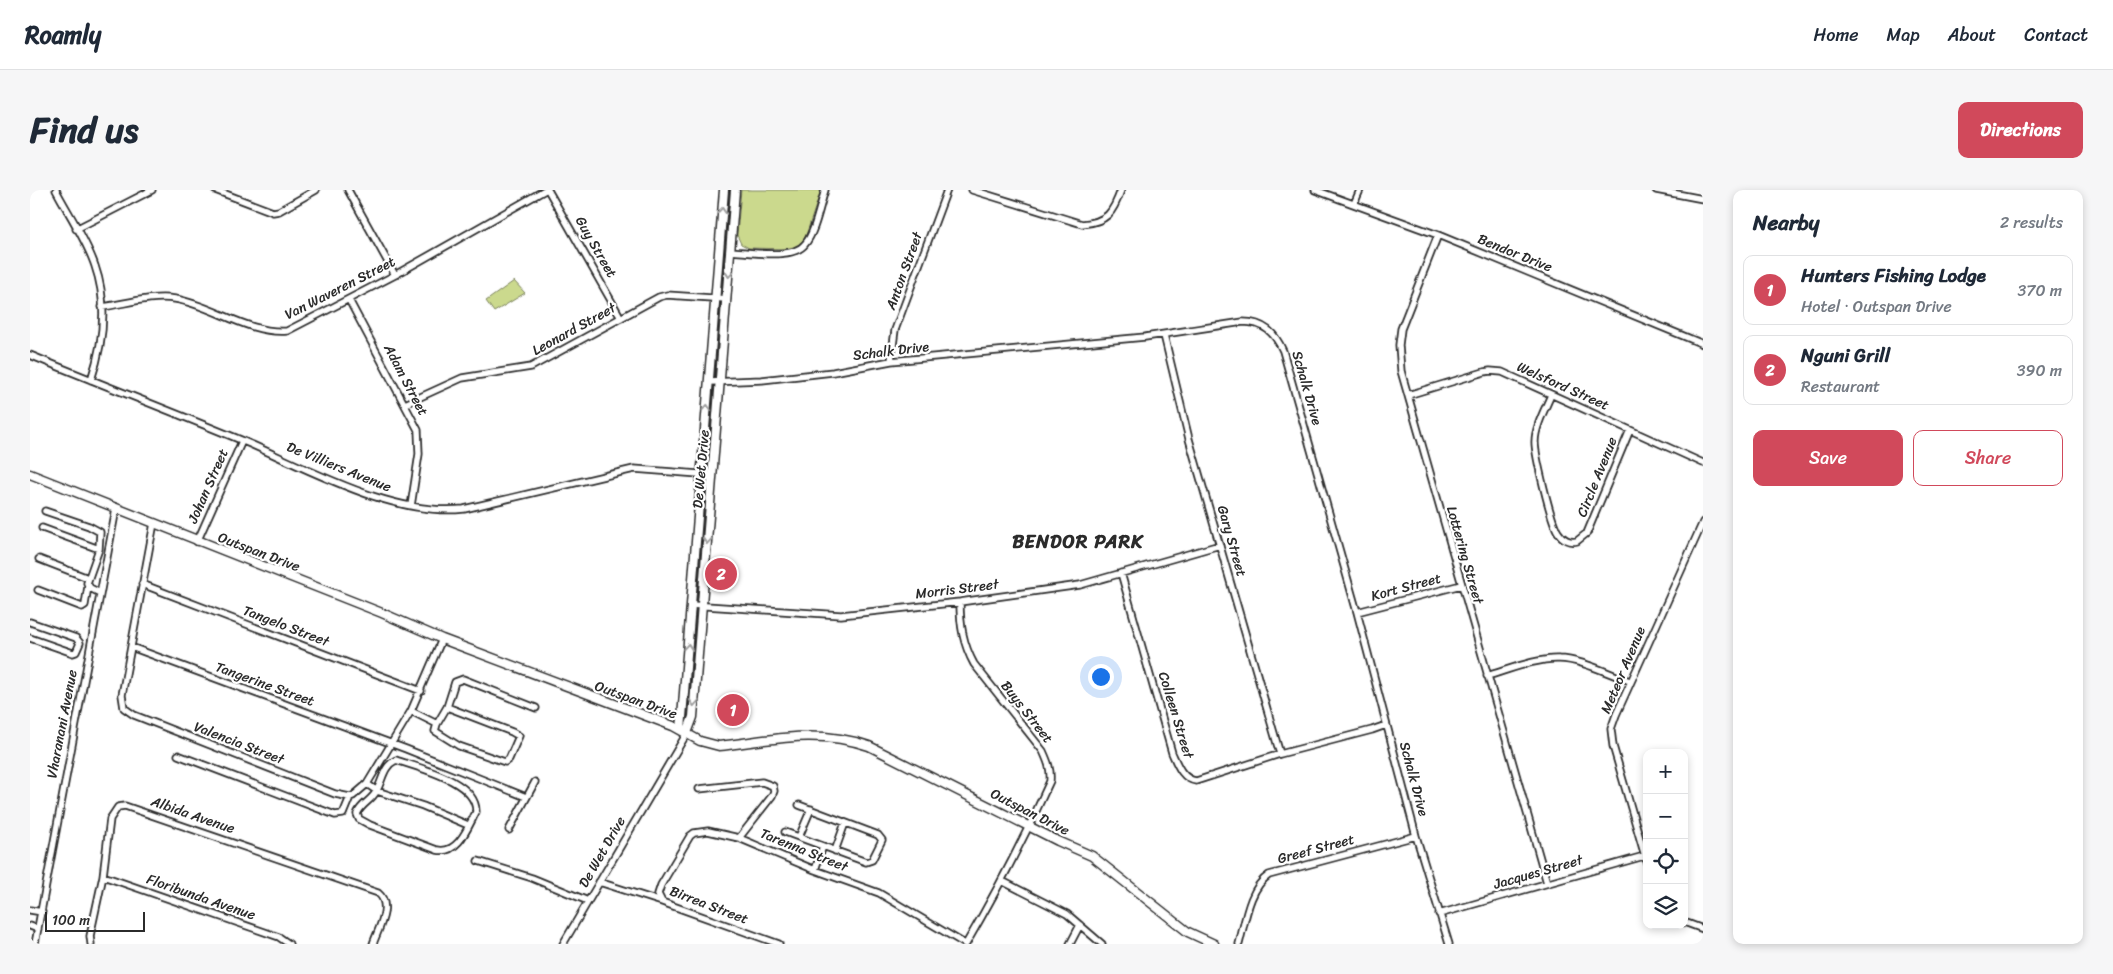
<!DOCTYPE html>
<meta charset="utf-8">
<style>
body{margin:0;font-family:Sriracha,sans-serif;background:#f6f6f7;color:#1f2937}
.controls{position:absolute;right:15px;bottom:15px;display:grid;overflow:hidden;border-radius:10px;box-shadow:0 2px 8px #0003}
.controls button{width:45px;height:45px;display:grid;place-items:center;padding:0;border:0;border-bottom:1px solid #e0e1e3;background:#fff;color:#1f2937;font:25px sans-serif}
.scale{position:absolute;left:15px;bottom:12px;width:100px;box-sizing:border-box;padding-left:5px;border:2px solid #2b2b2b;border-top:0;font-size:14px;line-height:18px;white-space:nowrap;color:#2b2b2b;-webkit-text-stroke:4px #fff;paint-order:stroke}
.you{position:absolute;left:1070px;top:486px;width:18px;height:18px;margin:-12px;border:4px solid #fff;border-radius:50%;background:#1a73e8;box-shadow:0 0 0 8px #1a73e833}
.badge{display:grid;place-items:center;width:32px;height:32px;border-radius:50%;background:#d1495b;color:#fff;font-size:16px;font-weight:700}
.pin{position:absolute;translate:-50% -50%;border:2px solid #fff;box-shadow:0 1px 5px #0006}
.list{margin:0;padding:0;list-style:none}
h2{display:flex;justify-content:space-between;align-items:center;height:65px;margin:0;padding:0 20px;font-size:21px}
h2 small{font-size:16px;font-weight:400;color:#747a83}
.list li{display:grid;grid-template-columns:32px 1fr auto;gap:15px;align-items:center;box-sizing:border-box;height:70px;margin:0 10px 10px;padding:0 10px;border:1px solid #e0e1e3;border-radius:10px}
.list b{display:block;font-size:19px;white-space:nowrap}
.list p{margin:0;font-size:16px;white-space:nowrap;color:#747a83}
.list em{font-size:16px;font-style:normal;color:#747a83}
.actions{display:flex;gap:10px;padding:15px 20px}
.actions a{flex:1;padding:11px 0;border:1px solid #d1495b;border-radius:10px;text-align:center;font-size:18px;color:#d1495b}
.actions .main{background:#d1495b;color:#fff}
.icon{flex:none;width:28px;height:28px;fill:none;stroke:currentColor;stroke-width:2;stroke-linecap:round;stroke-linejoin:round}
.map{position:relative;flex:none;width:1673px;height:754px;overflow:hidden;border-radius:10px}
header{display:flex;align-items:center;gap:30px;box-sizing:border-box;height:70px;padding:0 25px;background:#fff;border-bottom:1px solid #e0e1e3}
header strong{font-size:24px}
nav{display:flex;gap:28px;margin-inline-start:auto;font-size:18px}
.intro{display:flex;align-items:center;justify-content:space-between;box-sizing:border-box;height:120px;padding:0 30px}
h1{margin:0;font-size:35px}
.button{padding:12px 22px;border-radius:10px;background:#d1495b;color:#fff;font-size:18px;font-weight:700}
main{display:flex;gap:30px;padding:0 30px}
aside{flex:1;background:#fff;border-radius:10px;box-shadow:0 2px 8px #0003}
.map>svg:first-child{display:block}
</style>
<header>
<strong>Roamly</strong>
<nav><a>Home</a><a>Map</a><a>About</a><a>Contact</a></nav>
</header>
<div class="intro"><h1>Find us</h1><a class="button">Directions</a></div>
<main>
<div class="map">
<svg width="1673" height="754" viewBox="0 0 1673 754">
<rect width="100%" height="100%" fill="#fff"/>
<filter id="ink" filterUnits="userSpaceOnUse"><feTurbulence type="fractalNoise" baseFrequency=".02" numOctaves="2"/><feDisplacementMap in="SourceGraphic" scale="10" xChannelSelector="R" yChannelSelector="G"/><feConvolveMatrix kernelMatrix="1 2 1 2 8 2 1 2 1" color-interpolation-filters="sRGB"/></filter>
<g filter="url(#ink)">
<!-- green -->
<path fill="#cbd98d" stroke="#7b825c" d="M711,0H791L775,48L765,59L719,58L711,54L707,45Z
M484,91L495,103L464,122L456,111Z"/>
<g fill="none" stroke-linecap="round" stroke-linejoin="round">
<!-- street casing -->
<g stroke="#2b2b2b" stroke-width="9">
<path id="street" d="M26,0C38,23 57,51 65,76C78,113 73,154 61,190
M185,0L243,22L249,21L286,0
M318,0L365,85
M518,0L591,128
M942,0L1052,34C1077,32 1083,23 1091,0
M1285,0L1408,45L1673,154
M1626,0L1673,9
M1324,14L1330,0
M46,39L122,0
M1408,45L1371,139L1369,155L1371,181L1517,693
M701,61C720,62 763,70 775,54C785,43 790,15 795,0
M319,110L388,240L389,264L381,316
M72,117C95,114 122,105 145,109C183,115 217,144 257,141L365,85L515,0
M1134,145L1159,249L1250,564
M0,165C70,194 141,221 211,250C277,278 362,327 434,319L604,279L682,285
M861,171L865,140L917,0
M680,192L732,190L803,182L861,171L1115,147L1213,132C1234,132 1245,143 1253,161L1327,422L1386,646L1419,754
M1378,205L1454,182L1460,181L1472,182L1673,273
M1521,205C1515,219 1505,237 1505,252C1505,265 1521,332 1528,342C1532,349 1540,353 1547,351L1557,343L1600,240
M375,214L432,188L501,177L629,107L637,105L697,109
M15,321L59,336L70,342L69,359
M124,333L92,505L94,518L104,525L305,604L320,607L323,606L337,594L381,521L412,449
M12,338L69,359L57,393L60,398L70,403
M167,352L212,251
M9,369L58,388
M1091,383L1142,563C1147,574 1152,589 1166,591L1250,564L1342,540L1356,535
M112,394L391,501
M8,400L52,417L55,415L58,396
M930,412C930,435 933,454 944,474L1013,561C1018,572 1021,579 1020,591C995,647 967,701 936,754
M661,415L811,425L930,412L1050,395L1190,355
M1327,422L1431,395
M0,432L46,448L50,453L46,462L43,463L0,448
M101,457L376,559L496,607
M1457,486C1478,480 1507,468 1529,469C1550,469 1579,484 1600,491
M417,517L482,542L489,546L479,569L475,572L429,556L405,541L407,534L417,517L425,492L433,489L506,518
M381,521L407,534
M148,565L305,625L313,624L320,607
M366,570C389,578 447,591 446,622C438,637 428,665 407,660L340,635L329,629L327,624C331,615 337,613 343,606C353,595 351,577 366,570Z
M337,594L347,601L393,616L438,635
M669,599L732,592L743,596L744,601L742,606L709,648
M479,640L505,592
M755,642L836,672L842,670L852,650L848,645L769,615
M769,647L781,619
M805,661L815,633
M448,671L502,688L558,711
M1617,673L1583,556L1581,539L1586,525L1673,332
M785,680L793,656
M73,686L249,747L259,754
M972,691L1037,724L1072,754
M569,692L632,712
M0,720L12,722
M1409,724L1614,666
M1654,732L1673,739
M0,736L8,739
M5,754L86,319
M61,754L60,746L73,686L80,629L88,617L95,616L348,703C363,715 348,739 343,754
M533,754L657,543
M749,754L632,712L628,704L631,695L660,646L664,643L678,641L709,648L785,680L849,703L935,754
M1040,754L1050,735
M1209,754C1215,732 1219,698 1239,685L1386,646"/>
</g>
<!-- secondary casing -->
<g stroke="#2b2b2b" stroke-width="11">
<path id="secondary" d="M0,284L352,423L412,449L643,536L670,551L689,556C742,550 786,538 839,556L1028,651L1062,666L1158,742L1184,754
M651,540L694,0
M657,543L663,527L705,0"/>
</g>
<!-- street -->
<use href="#street" stroke="#fff" stroke-width="5.5"/>
<!-- secondary -->
<use href="#secondary" stroke="#fff" stroke-width="8"/>
</g>
<!-- one-way arrows -->
<defs><path id="oneway-chevron" d="M-2-3.5L2.5 0L-2 3.5" fill="none" stroke-width="1.6" stroke-linecap="round" stroke-linejoin="round" transform="scale(1.25)"/></defs>
<g stroke="#a0a0a0">
<use href="#oneway-chevron" transform="translate(692 21) rotate(-86)"/>
<use href="#oneway-chevron" transform="translate(699 84) rotate(95)"/>
<use href="#oneway-chevron" transform="translate(677 218) rotate(-85)"/>
<use href="#oneway-chevron" transform="translate(677 351) rotate(95)"/>
<use href="#oneway-chevron" transform="translate(658 457) rotate(-85)"/>
<use href="#oneway-chevron" transform="translate(664 513) rotate(95)"/>
</g>
</g>
<g text-anchor="middle" dominant-baseline="central" stroke-width="4.5" stroke-linejoin="round" paint-order="stroke">
<!-- street labels -->
<g font-size="14" fill="#2b2b2b" stroke="#fff">
<text transform="translate(566 57) rotate(60)">Guy Street</text>
<text transform="translate(1485 63) rotate(22)">Bendor Drive</text>
<text transform="translate(874 81) rotate(-70)">Anton Street</text>
<text transform="translate(310 98) rotate(-27)">Van Waveren Street</text>
<text transform="translate(544 139) rotate(-29)">Leonard Street</text>
<text transform="translate(861 161) rotate(-7)">Schalk Drive</text>
<text transform="translate(376 190) rotate(62)">Adam Street</text>
<text transform="translate(1533 196) rotate(24)">Welsford Street</text>
<text transform="translate(1277 198) rotate(74)">Schalk Drive</text>
<text transform="translate(309 277) rotate(22)">De Villiers Avenue</text>
<text transform="translate(671 279) rotate(-85)">De Wet Drive</text>
<text transform="translate(1567 287) rotate(-68)">Circle Avenue</text>
<text transform="translate(178 296) rotate(-66)">Johan Street</text>
<text transform="translate(1202 351) rotate(74)">Gary Street</text>
<text transform="translate(229 362) rotate(21)">Outspan Drive</text>
<text transform="translate(1435 365) rotate(74)">Lottering Street</text>
<text transform="translate(1376 397) rotate(-15)">Kort Street</text>
<text transform="translate(927 399) rotate(-7)">Morris Street</text>
<text transform="translate(256 436) rotate(21)">Tangelo Street</text>
<text transform="translate(1593 480) rotate(-67)">Meteor Avenue</text>
<text transform="translate(235 494) rotate(20)">Tangerine Street</text>
<text transform="translate(606 510) rotate(20)">Outspan Drive</text>
<text transform="translate(997 522) rotate(52)">Buys Street</text>
<text transform="translate(1146 525) rotate(73)">Colleen Street</text>
<text transform="translate(32 534) rotate(-79)">Vharanani Avenue</text>
<text transform="translate(209 553) rotate(21)">Valencia Street</text>
<text transform="translate(1384 589) rotate(75)">Schalk Drive</text>
<text transform="translate(1000 622) rotate(27)">Outspan Drive</text>
<text transform="translate(163 625) rotate(19)">Albida Avenue</text>
<text transform="translate(1286 659) rotate(-15)">Greef Street</text>
<text transform="translate(774 660) rotate(22)">Tarenna Street</text>
<text transform="translate(572 662) rotate(-60)">De Wet Drive</text>
<text transform="translate(1508 682) rotate(-16)">Jacques Street</text>
<text transform="translate(171 707) rotate(19)">Floribunda Avenue</text>
<text transform="translate(679 715) rotate(21)">Birrea Street</text>
</g>
<!-- district labels -->
<g font-size="19" font-weight="bold" letter-spacing="1" fill="#2b2b2b" stroke="#fff">
<text x="1048" y="351">BENDOR PARK</text>
</g>
</g>
</svg>
<div class="controls">
<button>+</button>
<button>−</button>
<button><svg class="icon" aria-label="locate" viewBox="0 0 24 24"><circle cx="12" cy="12" r="6"/><path d="M12 2v4M12 18v4M2 12h4M18 12h4"/></svg></button>
<button><svg class="icon" aria-label="layers" viewBox="0 0 24 24"><path d="M12 4l9 5-9 5-9-5zM3 14l9 5 9-5"/></svg></button>
</div>
<div class="scale">100 m</div>
<div class="you"></div>
<div class="pin badge" style="left:703px;top:520px">1</div>
<div class="pin badge" style="left:691px;top:384px">2</div>
</div>
<aside>
<h2>Nearby<small>2 results</small></h2>
<ul class="list">
<li><span class="badge">1</span><div><b>Hunters Fishing Lodge</b><p>Hotel · Outspan Drive</p></div><em>370 m</em></li>
<li><span class="badge">2</span><div><b>Nguni Grill</b><p>Restaurant</p></div><em>390 m</em></li>
</ul>
<div class="actions"><a class="main">Save</a><a>Share</a></div>
</aside>
</main>
